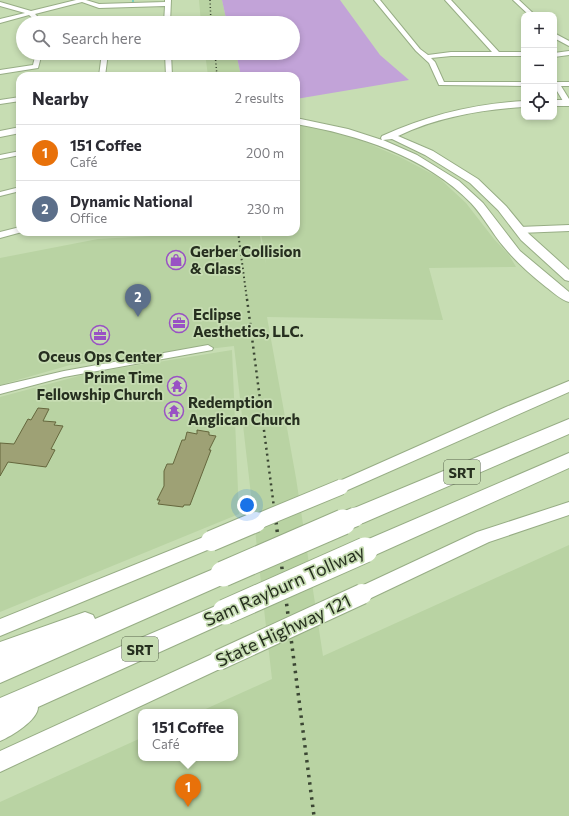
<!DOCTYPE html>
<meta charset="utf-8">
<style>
body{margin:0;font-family:Commissioner,sans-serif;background:#f2f2f3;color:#2b2b33}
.controls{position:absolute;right:12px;top:12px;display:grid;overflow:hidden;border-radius:8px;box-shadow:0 2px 6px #0003}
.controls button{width:36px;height:36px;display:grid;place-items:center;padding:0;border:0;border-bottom:1px solid #e1e1e2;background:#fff;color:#2b2b33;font:20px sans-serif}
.you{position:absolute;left:247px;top:505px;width:14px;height:14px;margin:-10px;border:3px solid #fff;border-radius:50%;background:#1a73e8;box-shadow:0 0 0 6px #1a73e833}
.badge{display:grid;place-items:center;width:26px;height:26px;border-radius:50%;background:#1a73e8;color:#fff;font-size:13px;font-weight:700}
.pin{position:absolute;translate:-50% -33px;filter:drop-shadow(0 1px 2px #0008)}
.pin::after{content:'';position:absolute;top:21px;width:14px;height:12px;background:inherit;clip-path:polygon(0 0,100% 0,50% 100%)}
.popup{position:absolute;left:138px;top:709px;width:100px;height:52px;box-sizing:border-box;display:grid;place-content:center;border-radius:8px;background:#fff;filter:drop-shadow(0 1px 3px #0005);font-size:13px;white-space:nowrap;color:#7c7c81}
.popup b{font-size:15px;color:#2b2b33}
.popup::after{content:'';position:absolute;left:50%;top:100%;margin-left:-8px;border:8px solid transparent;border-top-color:#fff}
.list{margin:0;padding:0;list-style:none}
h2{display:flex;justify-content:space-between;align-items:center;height:52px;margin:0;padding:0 16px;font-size:17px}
h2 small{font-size:13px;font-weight:400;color:#7c7c81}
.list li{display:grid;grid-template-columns:26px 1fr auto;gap:12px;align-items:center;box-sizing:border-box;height:56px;padding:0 16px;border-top:1px solid #e1e1e2}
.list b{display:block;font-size:15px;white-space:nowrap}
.list p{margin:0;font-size:13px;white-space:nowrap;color:#7c7c81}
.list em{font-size:13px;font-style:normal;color:#7c7c81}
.icon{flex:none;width:22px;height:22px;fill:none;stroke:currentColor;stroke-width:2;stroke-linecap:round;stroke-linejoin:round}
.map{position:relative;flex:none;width:569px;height:816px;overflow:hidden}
.search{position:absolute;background:#fff;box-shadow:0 2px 6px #0003;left:16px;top:16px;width:284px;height:44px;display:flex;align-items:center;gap:10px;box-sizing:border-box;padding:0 14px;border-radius:22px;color:#7c7c81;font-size:15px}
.panel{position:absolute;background:#fff;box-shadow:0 2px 6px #0003;left:16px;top:72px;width:284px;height:164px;border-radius:12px}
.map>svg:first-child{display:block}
</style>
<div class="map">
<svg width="569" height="816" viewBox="0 0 569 816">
<rect width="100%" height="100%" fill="#c7ddb3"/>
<!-- built -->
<path fill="#b9d3a3" d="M199,0H222L227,23H201Z
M205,53H236L241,76H208Z
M296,124L335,131L358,139L402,158L438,177L466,203L494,239L509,255L516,267L429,268L443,320L267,317L296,478L323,656L569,545V816H0V802L141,738V758H235V712H199L272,679L234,346L70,365L0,385V258L98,239L222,232H259L266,264L261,232H296Z
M232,350L239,514L0,612V397L90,373Z"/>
<!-- green -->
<path fill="#c2a3d8" d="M222,0H340L380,55L409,80L296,99V76H241L236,53H293V23H227Z"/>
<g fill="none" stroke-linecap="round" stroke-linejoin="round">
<!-- stream -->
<path stroke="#5fcbc6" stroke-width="1.5" d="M133,0V2"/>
</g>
<!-- building -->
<path fill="#9ea175" stroke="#65673d" d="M38,408L49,409L43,421L56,422L54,425L63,426L51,449L55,450L46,467L8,462L0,476V443L14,444L28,419L31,420Z
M197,430L209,432V435L216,436L209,450H211L190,505H184L183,507L158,504L160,500H157L164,486V471L167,464H173L182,440H185L187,432L197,434Z"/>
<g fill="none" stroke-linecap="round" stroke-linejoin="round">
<!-- minor casing -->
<g stroke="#97ad85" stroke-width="2">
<path id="minor" d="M76,0H86L99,4L165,2V0H171L170,23H164L165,6L99,8L82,2L35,14L44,23H38L29,15L0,23V19L25,13L0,6V2L31,11Z
M374,0H380L420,49L428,55L451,52H492L445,0H451L499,52H524V56H451L431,58L435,62L444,82H524V86L439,85L429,63L416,51Z
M513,0H519L535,15H529Z
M554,33L569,41V46L554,38Z
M569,51V55L554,57V53Z
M36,53H42L38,68L0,74V70L33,65Z
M102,53H108L105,76H99Z
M165,53H171L172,76H166Z
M554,82H569V86H561L569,99V103L563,101L554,86Z
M20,97V101L0,104V100Z
M20,151V155L0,159V155Z
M20,187V191L0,196V192Z
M569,225V231L519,233L515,230L519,227Z
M20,227V232H22L0,238V232Z
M208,345L213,348L212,350L64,377L0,394V386L64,371Z"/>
</g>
<!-- secondary casing -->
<g stroke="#97ad85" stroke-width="2">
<path id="secondary" d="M554,100H569V106H554Z
M524,101V107C480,110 438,117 398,136L433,151L478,179L506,206L529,234L569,270V281L565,280L521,240L498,210L470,183L425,155L392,139L383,140L417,155L459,181L483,203L520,251L569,292V302C561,300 553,292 546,287C531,275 516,262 504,247C492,233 484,217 471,203C425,156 359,135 296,124V118L348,129L382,140L381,138L382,136C428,115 474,104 524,101Z
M20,127V133L0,137V131Z
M569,381V392L341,493L335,491L333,487L335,483L506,407Z
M569,502V515L489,542L369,599L362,602L355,599L353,594L355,589L477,532Z
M211,534L217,536L220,541L217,546L0,636V619Z
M219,651L226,654L229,660L226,666L0,772V751Z"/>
</g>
<!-- motorway casing -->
<g stroke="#97ad85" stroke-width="2">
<path id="motorway" d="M569,419V434L363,523L355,525L347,523L344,517L347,511Z
M569,453V468L373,556L365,559L357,556L354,550L357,544Z
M223,565L231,567L234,574L231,581L0,683V642L85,612L93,615L95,619Z
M225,602L233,605L237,612L233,619L38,707C38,720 12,736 0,741V698Z"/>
</g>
<!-- minor -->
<use href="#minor" fill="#fff" fill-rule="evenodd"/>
<!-- secondary -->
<use href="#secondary" fill="#fff" fill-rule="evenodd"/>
<!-- motorway -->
<use href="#motorway" fill="#fff" fill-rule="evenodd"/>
<!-- rail-far3 -->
<path stroke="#3b4633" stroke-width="1.5" stroke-dasharray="1 2.5" stroke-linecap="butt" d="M210,0L211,23
M215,53L217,76"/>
<!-- rail-far2 -->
<path stroke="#3b4633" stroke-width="2" stroke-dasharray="1.5 3" stroke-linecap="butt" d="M238,232L247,300"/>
<!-- rail-far1 -->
<path stroke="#3b4633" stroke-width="2.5" stroke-dasharray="2 4" stroke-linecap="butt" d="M247,299L276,523"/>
<!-- rail -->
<path stroke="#3b4633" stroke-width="3.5" stroke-dasharray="2.5 5" stroke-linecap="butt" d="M276,522L314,816"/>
<!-- secondary-bridge-far1 casing -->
<g stroke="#97ad85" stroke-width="17" stroke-linecap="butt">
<path id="secondary-bridge-far1" d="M254,523L341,487"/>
</g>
<!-- secondary-bridge casing -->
<g stroke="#97ad85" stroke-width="22" stroke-linecap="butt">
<path id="secondary-bridge" d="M211,541L256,522
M219,660L362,594"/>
</g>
<!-- motorway-bridge-far1 casing -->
<g stroke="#97ad85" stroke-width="21" stroke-linecap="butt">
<path id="motorway-bridge-far1" d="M340,523L355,517"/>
</g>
<!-- motorway-bridge casing -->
<g stroke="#97ad85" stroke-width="27" stroke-linecap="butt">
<path id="motorway-bridge" d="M223,574L343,522
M225,612L365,550"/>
</g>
<!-- secondary-bridge-far1 -->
<use href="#secondary-bridge-far1" stroke="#fff" stroke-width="15"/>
<!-- secondary-bridge -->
<use href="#secondary-bridge" stroke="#fff" stroke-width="20"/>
<!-- motorway-bridge-far1 -->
<use href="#motorway-bridge-far1" stroke="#fff" stroke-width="19"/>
<!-- motorway-bridge -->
<use href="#motorway-bridge" stroke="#fff" stroke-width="25"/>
</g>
<!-- icons -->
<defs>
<g id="shop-ring" transform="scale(1)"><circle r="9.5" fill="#c7ddb3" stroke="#9951c4" stroke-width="1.5"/><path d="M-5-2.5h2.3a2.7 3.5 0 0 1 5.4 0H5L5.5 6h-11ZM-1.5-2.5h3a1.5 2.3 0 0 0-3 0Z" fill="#9951c4"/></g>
<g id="office-ring" transform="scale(1)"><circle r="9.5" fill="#c7ddb3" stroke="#9951c4" stroke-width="1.5"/><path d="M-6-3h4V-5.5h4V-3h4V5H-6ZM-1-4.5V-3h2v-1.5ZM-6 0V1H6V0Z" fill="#9951c4"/></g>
<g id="temple-ring" transform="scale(1)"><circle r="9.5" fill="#c7ddb3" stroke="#9951c4" stroke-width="1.5"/><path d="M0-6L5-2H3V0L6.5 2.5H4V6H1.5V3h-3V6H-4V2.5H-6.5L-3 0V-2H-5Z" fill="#9951c4"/></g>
</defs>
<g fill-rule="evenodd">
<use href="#shop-ring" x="176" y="260"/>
<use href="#office-ring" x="179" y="323"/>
<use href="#office-ring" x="100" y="335"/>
<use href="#temple-ring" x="177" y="386"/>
<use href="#temple-ring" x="174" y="411"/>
</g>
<g text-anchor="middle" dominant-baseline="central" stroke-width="3.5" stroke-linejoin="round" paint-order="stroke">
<!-- shield labels -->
<g fill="#c7ddb3" stroke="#56634b" stroke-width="1">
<rect x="444" y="460" width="36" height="24" rx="3"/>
<rect x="122" y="637" width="36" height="24" rx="3"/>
</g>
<g font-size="14" font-weight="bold" fill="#262f1f">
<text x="462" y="472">SRT</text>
<text x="140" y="649">SRT</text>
</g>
<!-- poi labels -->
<g font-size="15" font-weight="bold" fill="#262f1f" stroke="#c7ddb3" text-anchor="start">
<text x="190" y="251">Gerber Collision<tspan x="190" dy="17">&amp; Glass</tspan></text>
<text x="193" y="314">Eclipse<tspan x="193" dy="17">Aesthetics, LLC.</tspan></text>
<text x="100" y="356" text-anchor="middle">Oceus Ops Center</text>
<text x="163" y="377" text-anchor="end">Prime Time<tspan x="163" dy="17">Fellowship Church</tspan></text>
<text x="188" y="402">Redemption<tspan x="188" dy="17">Anglican Church</tspan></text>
</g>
<!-- near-street labels -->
<g font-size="18" fill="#262f1f" stroke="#c7ddb3">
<text transform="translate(284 585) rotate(-24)">Sam Rayburn Tollway</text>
<text transform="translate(283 630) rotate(-25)">State Highway 121</text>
</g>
</g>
</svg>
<div class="controls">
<button>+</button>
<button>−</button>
<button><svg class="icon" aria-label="locate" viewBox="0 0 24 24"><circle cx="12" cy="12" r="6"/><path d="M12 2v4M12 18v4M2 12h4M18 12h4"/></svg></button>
</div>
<div class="you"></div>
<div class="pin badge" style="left:188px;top:807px;background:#e8710a">1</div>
<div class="popup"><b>151 Coffee</b>Café</div>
<div class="pin badge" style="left:138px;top:317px;background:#5c6f8a">2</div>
<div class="search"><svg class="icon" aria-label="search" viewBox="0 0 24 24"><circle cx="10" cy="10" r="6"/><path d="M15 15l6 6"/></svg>Search here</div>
<section class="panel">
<h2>Nearby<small>2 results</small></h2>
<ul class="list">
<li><span class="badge" style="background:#e8710a">1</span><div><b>151 Coffee</b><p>Café</p></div><em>200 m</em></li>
<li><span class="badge" style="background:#5c6f8a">2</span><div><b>Dynamic National</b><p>Office</p></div><em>230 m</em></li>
</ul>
</section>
</div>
